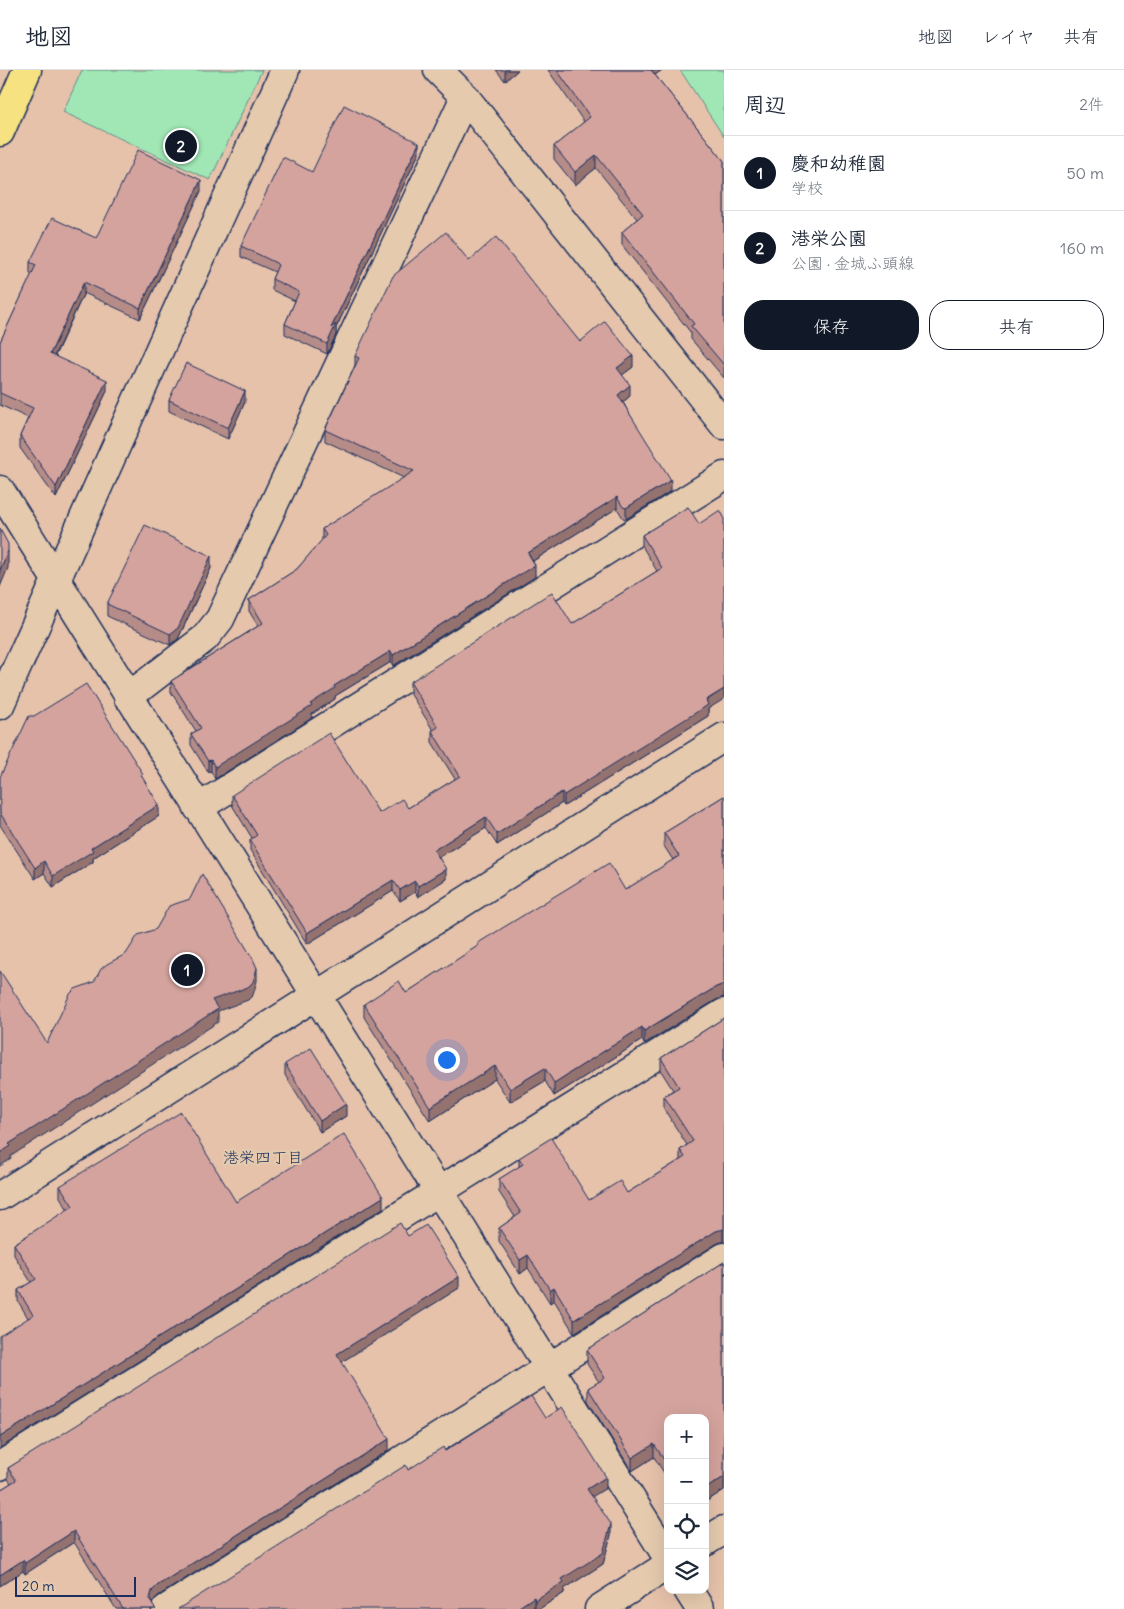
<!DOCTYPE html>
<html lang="ja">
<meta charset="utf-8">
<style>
body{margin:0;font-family:Delius,"Klee One",sans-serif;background:#f6f6f7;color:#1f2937}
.controls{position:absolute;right:15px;bottom:15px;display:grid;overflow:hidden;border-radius:10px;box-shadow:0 5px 20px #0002}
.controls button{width:45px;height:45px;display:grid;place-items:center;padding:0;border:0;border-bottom:1px solid #e0e1e3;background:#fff;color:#1f2937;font:25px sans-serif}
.scale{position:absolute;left:15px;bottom:12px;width:121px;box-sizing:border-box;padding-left:5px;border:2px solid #1b2f5e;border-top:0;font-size:14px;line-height:18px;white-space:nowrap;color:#1b2f5e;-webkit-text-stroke:4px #e5caad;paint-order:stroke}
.you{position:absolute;left:446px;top:989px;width:18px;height:18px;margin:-12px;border:4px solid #fff;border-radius:50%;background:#1a73e8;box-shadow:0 0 0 8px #1a73e833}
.badge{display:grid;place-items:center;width:32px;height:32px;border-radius:50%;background:#111827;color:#fff;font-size:16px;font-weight:700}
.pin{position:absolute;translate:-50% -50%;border:2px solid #fff;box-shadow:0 1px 5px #0006}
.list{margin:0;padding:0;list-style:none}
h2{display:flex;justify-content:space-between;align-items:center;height:65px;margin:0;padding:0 20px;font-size:21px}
h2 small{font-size:16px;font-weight:400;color:#747a83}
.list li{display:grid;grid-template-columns:32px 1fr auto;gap:15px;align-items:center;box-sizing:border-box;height:75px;padding:0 20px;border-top:1px solid #e0e1e3}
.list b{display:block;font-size:19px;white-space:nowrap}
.list p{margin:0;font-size:16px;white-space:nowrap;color:#747a83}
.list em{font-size:16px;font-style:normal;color:#747a83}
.actions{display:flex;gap:10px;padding:15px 20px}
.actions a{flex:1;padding:11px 0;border:1px solid #111827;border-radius:20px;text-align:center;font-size:18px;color:#111827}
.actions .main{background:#111827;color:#fff}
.icon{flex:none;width:28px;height:28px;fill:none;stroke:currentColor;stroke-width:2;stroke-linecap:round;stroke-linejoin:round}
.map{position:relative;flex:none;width:724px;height:1539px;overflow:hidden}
header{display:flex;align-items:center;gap:30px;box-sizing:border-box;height:70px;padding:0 25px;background:#fff;border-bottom:1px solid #e0e1e3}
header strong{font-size:24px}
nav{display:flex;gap:28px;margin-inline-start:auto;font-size:18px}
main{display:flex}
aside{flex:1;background:#fff}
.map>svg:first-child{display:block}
</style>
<header>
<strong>地図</strong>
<nav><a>地図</a><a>レイヤ</a><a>共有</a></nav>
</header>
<main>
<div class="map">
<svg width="724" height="1539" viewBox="0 0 724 1539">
<rect width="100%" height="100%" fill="#e6c2ab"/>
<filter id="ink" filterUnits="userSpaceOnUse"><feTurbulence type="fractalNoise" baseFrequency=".02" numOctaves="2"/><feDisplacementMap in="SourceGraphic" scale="10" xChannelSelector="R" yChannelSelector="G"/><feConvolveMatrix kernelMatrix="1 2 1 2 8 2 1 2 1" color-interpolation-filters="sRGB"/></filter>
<g filter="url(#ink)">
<!-- green -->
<path fill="#a0e7b5" stroke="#5e8b8a" d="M82,0H262L210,110L63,42Z
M680,0H724V67Z"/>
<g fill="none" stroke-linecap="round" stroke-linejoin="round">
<!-- street casing -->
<g stroke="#1b2f5e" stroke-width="31">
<path id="street" d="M0,420L668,1488
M128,627L205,568L220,549L465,27
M0,635L285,0
M198,738L724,406
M0,1126L724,667
M0,1396L724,943
M705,1472L724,1460
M688,1520L700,1539
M166,1539L724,1187
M599,1539L668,1495"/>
</g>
<!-- secondary casing -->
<g stroke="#1b2f5e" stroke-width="31">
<path id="secondary" d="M438,0L465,27L724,355"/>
</g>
<!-- primary casing -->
<g stroke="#1b2f5e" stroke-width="31">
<path id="primary" d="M0,62L27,0"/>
</g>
<!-- street -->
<use href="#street" stroke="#e5caad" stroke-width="28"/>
<!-- secondary -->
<use href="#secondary" stroke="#e5caad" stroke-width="28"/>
<!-- primary -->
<use href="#primary" stroke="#f7e281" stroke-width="28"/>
</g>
<!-- wall -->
<path fill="#b68c88" stroke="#1b2f5e" d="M496,0H518L505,11Z
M548,0H662L655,5L724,91V308L691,269V263L622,175V162L637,149L596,98L575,115L554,89V76L584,52Z
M419,83L336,258V265L327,284L285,264V254L295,231L272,220V209L275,202L241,187V176L312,102Z
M201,121L140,249L84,223L55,286L107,321L56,428L20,378V366L28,348L0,335V272L32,204H30V192L96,168Z
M469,191L580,272L633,297L622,305L630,326L623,332L671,421L626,449L623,448L617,438L533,491L535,507L393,596L391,592L335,626V629L312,644V648L215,709L211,701L208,702L191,675V664L196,661L171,622V611L258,556L249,541V530L297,499L322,470V459L404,408L325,371V360L355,296V286Z
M169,330L245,332L228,369L169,341Z
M688,437L708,639V646L564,736L562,733L497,775L486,758L439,787L446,809L418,827L415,822L400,831L393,821L307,874L250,780V770L252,768L232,735V725L379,743L408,738L455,709L432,672V661L433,660L410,623V612L572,554L657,501L642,476V465Z
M211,498L178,569L170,575L107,546V534Z
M0,707L143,709L159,746L93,788V792L53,817L44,803L35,809L0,755Z
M724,726V927L716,930L644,974L642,970L554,1026L545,1011L510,1032L495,1009L430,1051L364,947V934L406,923L478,876V873L625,820L673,790L664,776V763Z
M724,948V1172L716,1174L574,1263L554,1230L550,1233L528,1198L520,1204L499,1171V1158L515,1147L499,1122V1109L519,1097V1088L589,1130L627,1123L680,1090V1080L687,1075L664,1039V1026L673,1020L661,1001V988Z
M285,994L346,1046L320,1062L285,1005Z
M60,1116L236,1132L383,1138L28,1248L18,1231V1220L31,1212L14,1185V1174L68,1140L60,1127Z
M408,1166L459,1218L341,1292L389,1380L158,1526L152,1533L153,1536L156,1539H116L74,1472L25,1504L23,1501L0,1516V1420L11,1413L8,1409V1398Z
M724,1192V1420L705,1432V1348H668V1409L654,1387L632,1401L588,1331V1318L599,1312L587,1294V1280Z
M545,1348L606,1418L592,1426L611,1465L603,1494L564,1519V1523L539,1539H534L408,1400L445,1381Z"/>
<!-- shaded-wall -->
<path fill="#94726f" stroke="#1b2f5e" d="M505,0H518L505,11Z
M648,0H662L648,10Z
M419,73V83L336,258V265L327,284V274L331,258Z
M596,85V98L575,115V102Z
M201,110V121L140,249V238Z
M84,212V223L50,295V284Z
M633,286V297L617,309V298Z
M107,310V321L56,428V417Z
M630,315V326L618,336V325Z
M245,321V332L228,369V358Z
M671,410V421L626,449V438Z
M617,427V438L528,494V483Z
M8,481V498L0,517V500Z
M211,486V498L178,569L170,575V564Z
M535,495V507L393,596V585Z
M391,581V592L335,626V629L312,644V648L215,709V697L310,634L334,616Z
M724,619V629L708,639V646L564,736V725Z
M211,690V701L208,702V691Z
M562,722V733L497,775V764Z
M159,735V746L93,788V792L53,817V806L91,778Z
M486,747V758L434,790V780Z
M44,791V803L35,809V798Z
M446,799V809L418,827V816Z
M393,810V821L307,874V863Z
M415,811V822L400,831V820Z
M257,898V911L253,925L248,930L218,941V952L11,1086V1089L0,1096V1083L9,1074Z
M724,914V927L716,930L644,974V961L716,917Z
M642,957V970L554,1026V1013Z
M495,996V1009L430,1051V1037Z
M545,998V1011L510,1032V1019Z
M346,1034V1046L320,1062V1051Z
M383,1127V1138L0,1378V1367Z
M723,1158V1171L716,1174L574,1263V1250L716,1161Z
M528,1185V1198L520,1204V1190Z
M459,1207V1218L337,1295V1284Z
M554,1217V1230L550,1233V1220Z
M389,1369V1380L158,1526L152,1532L150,1539V1529L152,1521L158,1515Z
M654,1374V1387L632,1401V1388Z
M606,1407V1418L587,1430V1419Z
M724,1407V1420L705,1432V1419Z
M611,1454V1465L603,1494L564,1519V1523L539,1539H535V1530L562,1509Z
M74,1461V1472L25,1504V1493Z
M23,1490V1501L0,1516V1505Z
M534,1527V1538L516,1539Z"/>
<!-- building -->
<path fill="#d4a39e" stroke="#1b2f5e" d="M557,0H651L724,91V295L691,256L694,254L622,162L643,144L596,85L575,102L554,76L590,47Z
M344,35L419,73L331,258L336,254L327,274L285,254L299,222L272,209L278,195L276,193L241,176L283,87L312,102Z
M138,80L201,110L140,238L84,212L50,284L107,310L56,417L20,366L33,338L0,323V272L36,195L30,192L52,148L96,168Z
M446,162L469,191L496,167L580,272L605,251L633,286L617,298L630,315L618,325L671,410L626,438L623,437L617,427L528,483L535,495L393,585L391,581L334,616L335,618L310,634L312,636L215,697L211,690L208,691L191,664L201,658L171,611L263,553L249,530L297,499L326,465L322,459L414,401L325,360L359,288L355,286L393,206Z
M186,293L245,321L228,358L169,330Z
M688,437L699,454L720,440L724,447V619L706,630L708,635L564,725L562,722L497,764L486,747L434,780L446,799L418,816L415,811L400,820L393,810L307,863L250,770L257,765L232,725L329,663L379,743L402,729L408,738L460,706L432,661L438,657L410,612L552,522L572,554L662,498L642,465Z
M145,455L211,486L178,558L170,564L107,534Z
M0,459L8,474V481L0,500Z
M86,614L143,704L141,705L159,735L91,778L93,781L53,806L44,791L35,798L0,743V707L29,646H34Z
M724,726V914L716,917L644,961L642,957L554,1013L545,998L510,1019L495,996L430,1037L364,934L399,911L406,923L479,875L478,873L609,793L625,820L679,786L664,763Z
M202,804L253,889L257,898L253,912L248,917L212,930L218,939L9,1074L11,1076L0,1083V901L47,973L70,924L75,919L94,912L101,899L107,894L126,884L138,865L156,859L169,836L190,829Z
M724,948V1159L716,1161L574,1250L554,1217L550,1220L528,1185L520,1190L499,1158L521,1143L499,1109L523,1094L519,1088L551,1068L589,1130L620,1111L627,1123L685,1087L680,1080L693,1071L664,1026L679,1017L661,988Z
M311,978L346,1034L320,1051L285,994Z
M181,1042L236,1132L344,1064L383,1127L0,1367V1266L33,1245L18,1220L36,1209L14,1174L73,1136L60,1116Z
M400,1153L408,1166L426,1155L459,1207L337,1284L389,1369L158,1515L152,1521L150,1529L153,1536L156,1539H123L74,1461L25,1493L23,1490L0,1505V1420L16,1410L8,1398Z
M724,1192V1407L705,1419V1348H668V1396L654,1374L632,1388L588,1318L605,1308L587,1280Z
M531,1326L545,1348L562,1337L606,1407L587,1419L611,1454L603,1483L562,1509L564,1512L535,1530L534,1527L516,1539H178L406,1395L408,1400L443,1377L445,1381Z"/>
</g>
<g text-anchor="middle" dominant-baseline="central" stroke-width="4.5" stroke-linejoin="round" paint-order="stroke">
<!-- neighbourhood labels -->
<g font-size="16" fill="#1b2f5e" stroke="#e5caad">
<text x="263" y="1087">港栄四丁目</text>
</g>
</g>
</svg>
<div class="controls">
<button>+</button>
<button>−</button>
<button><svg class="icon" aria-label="locate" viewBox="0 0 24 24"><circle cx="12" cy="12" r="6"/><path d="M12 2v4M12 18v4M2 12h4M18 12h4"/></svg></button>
<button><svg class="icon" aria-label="layers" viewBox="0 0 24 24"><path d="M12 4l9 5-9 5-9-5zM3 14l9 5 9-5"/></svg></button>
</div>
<div class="scale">20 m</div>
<div class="you"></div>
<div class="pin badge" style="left:187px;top:900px">1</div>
<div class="pin badge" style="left:181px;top:76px">2</div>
</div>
<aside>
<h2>周辺<small>2件</small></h2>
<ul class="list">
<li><span class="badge">1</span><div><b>慶和幼稚園</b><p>学校</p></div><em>50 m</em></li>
<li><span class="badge">2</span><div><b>港栄公園</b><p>公園 · 金城ふ頭線</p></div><em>160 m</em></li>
</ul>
<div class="actions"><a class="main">保存</a><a>共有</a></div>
</aside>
</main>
